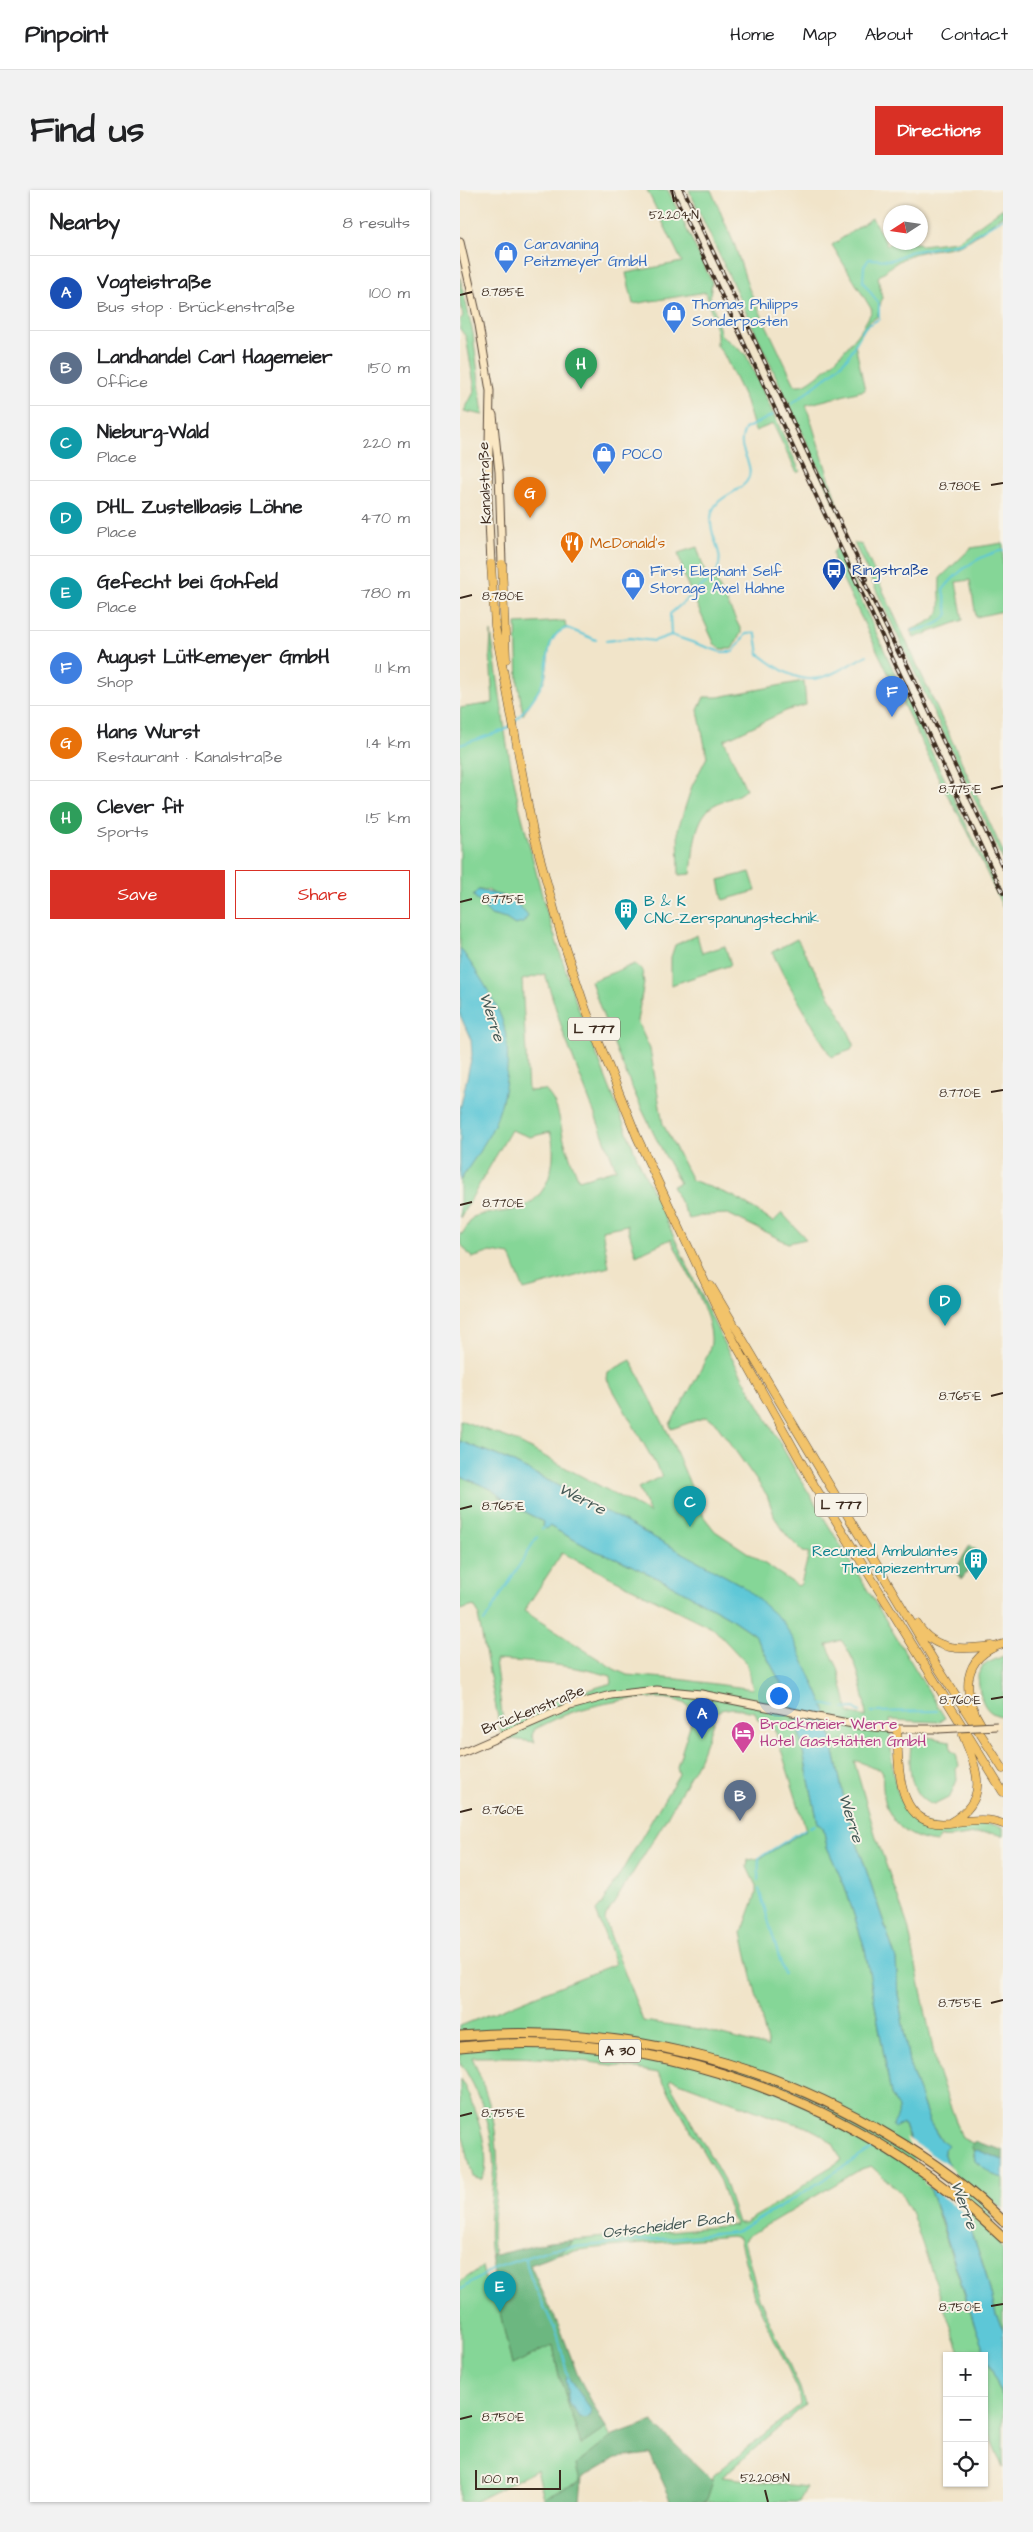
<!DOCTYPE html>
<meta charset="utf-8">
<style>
body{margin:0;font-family:"Architects Daughter",sans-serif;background:#f2f2f2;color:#202124}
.controls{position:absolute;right:15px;bottom:15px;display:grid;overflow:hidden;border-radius:0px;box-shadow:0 1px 4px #0004}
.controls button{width:45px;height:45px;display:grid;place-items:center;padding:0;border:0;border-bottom:1px solid #e0e0e0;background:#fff;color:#202124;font:25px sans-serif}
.compass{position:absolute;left:423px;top:15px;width:45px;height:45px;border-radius:50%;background:#fff;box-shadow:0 1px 4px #0004;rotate:258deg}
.scale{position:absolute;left:15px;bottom:12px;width:86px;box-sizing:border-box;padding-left:5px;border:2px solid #3b2a1e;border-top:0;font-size:14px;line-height:18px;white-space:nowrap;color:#3b2a1e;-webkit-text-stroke:4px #f7f3e8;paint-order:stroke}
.you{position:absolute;left:318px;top:1505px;width:18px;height:18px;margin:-12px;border:4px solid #fff;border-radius:50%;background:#1a73e8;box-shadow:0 0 0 8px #1a73e833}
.badge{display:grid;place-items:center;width:32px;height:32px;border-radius:50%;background:#d93025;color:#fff;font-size:16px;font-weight:700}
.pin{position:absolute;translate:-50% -41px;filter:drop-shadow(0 1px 2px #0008)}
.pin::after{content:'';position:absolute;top:26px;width:18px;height:15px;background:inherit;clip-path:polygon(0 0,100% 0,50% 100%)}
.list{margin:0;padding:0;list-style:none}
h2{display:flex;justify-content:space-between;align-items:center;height:65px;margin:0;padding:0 20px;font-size:21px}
h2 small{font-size:16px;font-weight:400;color:#757577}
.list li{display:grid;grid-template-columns:32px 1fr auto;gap:15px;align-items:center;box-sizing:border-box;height:75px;padding:0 20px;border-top:1px solid #e0e0e0}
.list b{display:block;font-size:19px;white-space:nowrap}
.list p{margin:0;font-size:16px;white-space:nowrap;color:#757577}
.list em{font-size:16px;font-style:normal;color:#757577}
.actions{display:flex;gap:10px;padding:15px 20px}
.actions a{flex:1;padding:11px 0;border:1px solid #d93025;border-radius:0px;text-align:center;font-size:18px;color:#d93025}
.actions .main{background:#d93025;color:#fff}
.icon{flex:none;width:28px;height:28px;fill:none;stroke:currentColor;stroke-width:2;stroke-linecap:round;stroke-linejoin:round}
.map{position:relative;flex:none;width:543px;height:2312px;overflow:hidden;border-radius:0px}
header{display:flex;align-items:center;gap:30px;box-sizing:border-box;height:70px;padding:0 25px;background:#fff;border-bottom:1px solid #e0e0e0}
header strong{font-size:24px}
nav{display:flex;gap:28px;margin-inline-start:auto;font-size:18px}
.intro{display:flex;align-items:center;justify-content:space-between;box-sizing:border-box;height:120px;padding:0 30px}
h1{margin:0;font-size:35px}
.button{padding:12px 22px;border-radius:0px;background:#d93025;color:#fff;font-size:18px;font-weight:700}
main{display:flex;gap:30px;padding:0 30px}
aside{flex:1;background:#fff;border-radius:0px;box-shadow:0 1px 4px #0004}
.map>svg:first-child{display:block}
</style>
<header>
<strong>Pinpoint</strong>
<nav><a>Home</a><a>Map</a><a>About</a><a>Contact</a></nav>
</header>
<div class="intro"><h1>Find us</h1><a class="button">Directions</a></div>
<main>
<aside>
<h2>Nearby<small>8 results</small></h2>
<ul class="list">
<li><span class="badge" style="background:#1a4fb4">A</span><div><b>Vogteistraße</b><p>Bus stop · Brückenstraße</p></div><em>100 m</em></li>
<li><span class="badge" style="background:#5c6f8a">B</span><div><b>Landhandel Carl Hagemeier</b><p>Office</p></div><em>150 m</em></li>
<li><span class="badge" style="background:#0f9aa8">C</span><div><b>Nieburg-Wald</b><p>Place</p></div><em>220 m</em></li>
<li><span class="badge" style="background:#0f9aa8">D</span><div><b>DHL Zustellbasis Löhne</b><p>Place</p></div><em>470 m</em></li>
<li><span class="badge" style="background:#0f9aa8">E</span><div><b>Gefecht bei Gohfeld</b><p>Place</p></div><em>780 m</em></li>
<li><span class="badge" style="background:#3f7fe0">F</span><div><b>August Lütkemeyer GmbH</b><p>Shop</p></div><em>1.1 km</em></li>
<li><span class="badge" style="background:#e8710a">G</span><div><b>Hans Wurst</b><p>Restaurant · Kanalstraße</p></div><em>1.4 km</em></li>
<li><span class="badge" style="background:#2e9e5b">H</span><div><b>Clever fit</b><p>Sports</p></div><em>1.5 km</em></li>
</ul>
<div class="actions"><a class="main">Save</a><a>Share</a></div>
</aside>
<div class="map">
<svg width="543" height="2312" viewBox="0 0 543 2312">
<rect width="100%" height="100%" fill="#f7f3e8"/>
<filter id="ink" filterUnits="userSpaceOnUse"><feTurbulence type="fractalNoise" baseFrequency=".02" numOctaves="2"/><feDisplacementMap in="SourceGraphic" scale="10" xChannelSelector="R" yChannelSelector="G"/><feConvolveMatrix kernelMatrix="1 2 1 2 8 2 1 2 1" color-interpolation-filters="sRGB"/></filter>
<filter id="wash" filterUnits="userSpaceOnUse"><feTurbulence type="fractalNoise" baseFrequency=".0096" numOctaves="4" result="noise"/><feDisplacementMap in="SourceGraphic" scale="20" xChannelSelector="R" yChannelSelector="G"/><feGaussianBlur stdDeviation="1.12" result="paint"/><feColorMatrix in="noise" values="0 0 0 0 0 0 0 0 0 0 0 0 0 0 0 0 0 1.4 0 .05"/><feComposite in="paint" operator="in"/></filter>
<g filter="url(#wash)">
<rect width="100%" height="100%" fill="#f1e4c9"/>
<!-- green -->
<path fill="#85d697" stroke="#60805a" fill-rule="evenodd" d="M187,0H208L252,92L250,105L261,145L286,165L340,281L337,283L313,234L295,241L286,211L264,165L257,156V144L246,102L173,114L166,83L222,72Z
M229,0H251L275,56L289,99L335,195C339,195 344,195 347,193C369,180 402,144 412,120L372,55L412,28L427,55L432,53H459L461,55L497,51L543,18V25C529,34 516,49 499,55C487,59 473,59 461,62C444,65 431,76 418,87L422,108L417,127L409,132L395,154L405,200L346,215L381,326Z
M0,88L13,143L23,225L4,221L15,200L6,147L0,139V130L3,126L0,112Z
M394,353L402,355L543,662V670Z
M543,353V421L516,427L510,390L496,392L503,430L454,448L451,440C490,423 478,424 480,388L511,358Z
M237,357L248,392L254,387L281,440V443L272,459H262L255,455L225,389L218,363Z
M377,358L462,542L543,711V718L507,640L483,597L374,371L373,362Z
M105,431L106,438C83,447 91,473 84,491C78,503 69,514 63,525L58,493L56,434Z
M31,442L47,555L59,615L84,713L116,812L178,970L264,1154L338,1285L485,1528L478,1532L430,1530C432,1574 428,1639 490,1638C511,1638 521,1630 543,1637V1646C522,1638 503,1649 481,1647L476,1652C436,1647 420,1620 423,1582L419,1579C409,1579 404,1571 394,1571L416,1647L448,1736L477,1879L502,1948L512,1953L515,1971L531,1984L543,1988V2019L524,2003L537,2048L543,2061V2139L536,2125L525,2080L484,1963L483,1953L469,1931L449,1873L438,1804L436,1769L387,1623L365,1519L348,1485L283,1396L91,1292L48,1270L0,1251V1230L56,1251L190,1323L178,1298L202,1286L147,1189L148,1182L171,1170L210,1247L244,1327L255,1341L338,1396L341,1394L349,1363L343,1362L328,1347L315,1328L307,1305L254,1231L246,1227L211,1239L210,1234C220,1217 250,1168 251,1152C253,1125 223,1075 211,1049L176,1065L167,1035L142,1040L149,1077L64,1100L50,1065L31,1062L12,1068L0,1053V1043L2,1044L13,1027C29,1021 49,1024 65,1016C91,1003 98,966 90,942L70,947L51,940L0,1028V991L22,956L42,911L46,872V850L15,780L0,758V518L33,513L30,463ZM19,700H28L68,726L55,735L47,729L31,725L13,705ZM85,784L104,845L156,979L119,990C114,977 108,964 104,950C99,931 100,915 85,900L68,901L62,790ZM381,1450C398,1472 404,1500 406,1527L389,1523L378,1478L367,1455Z
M344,491L346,515L328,520L264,550L286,599C277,608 268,608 258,613C233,624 234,661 231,684L219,685L218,639L232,596L247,567L238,520L244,507H258Z
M290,682L296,701L263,710L259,690Z
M237,745L242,763L265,756L271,775L211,795V767L215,755Z
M337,749L382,828L394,854L391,860L371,867L323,784L312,762Z
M175,774L182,780L184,793L177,831L190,859L203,934L232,990L275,1007L313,1032L322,1023L346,1049L328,1053L268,1024L245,1025L229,1029L212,996L220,993C185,932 153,858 131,791Z
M0,1286L31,1299L42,1308L83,1332L82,1336L87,1338L89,1336L133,1360L156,1368L206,1392L267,1426L295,1445L328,1506L337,1533L358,1633L363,1637L367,1657L385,1697L405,1759L431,1904L439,1919L438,1935L443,1933L471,2003L516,2139L543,2209V2278L524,2233V2166H501L452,2024L440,2002L411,1976L401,1979L288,2046L284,2051L299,2108L340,2198L345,2215L262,2287L346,2297L339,2312H246L254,2285L340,2215L338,2200L294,2106L279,2048L271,2046L127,2059L97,2064L108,2057L112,2050L275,2035L260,1991L198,1883C136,1870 75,1866 12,1867C31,1912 39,1939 37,1989C36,2017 29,2035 34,2064L31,2066C27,2038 31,2017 33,1989C36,1947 24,1910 2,1875H0V1836L155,1774L136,1721L143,1713L219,1584L217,1577L231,1532V1523L228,1516C205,1498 136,1514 110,1523C98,1527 86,1534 75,1539L72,1545L75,1552L42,1548L18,1426H20L14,1416L0,1420ZM102,1363L254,1439L287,1474L293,1499L218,1489L167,1485L154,1479L64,1421ZM35,1470C74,1472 113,1475 151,1486L152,1493L114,1504L43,1532ZM273,1518L295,1522L298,1530L315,1540L346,1640L301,1668L288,1670L287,1677L296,1696V1704L282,1743L308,1857L239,1839L183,1831L145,1731L146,1726L202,1636L240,1568L256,1524L260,1520ZM211,1889L310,1926L347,1937L364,1946L373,1954L382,1970L357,1985L330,2006L284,2033H278L264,1990L209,1892Z
M543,1466V1526C522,1525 519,1503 518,1485L523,1475Z
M468,1547L490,1551L491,1561L496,1563L499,1576L496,1579L497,1590L490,1607L474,1615C447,1608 448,1571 452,1549Z
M0,1889C12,1906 36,1973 21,1990L13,1987L0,1935Z
M22,2077L26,2096L33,2092L52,2174L93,2154L98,2182L121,2255L146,2238L151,2248L116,2275L120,2292L84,2308L77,2280L14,2312H0V2092Z"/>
<!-- forest -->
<path fill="#6cb780" stroke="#54704f" d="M510,1355L520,1363L502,1389L495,1380Z
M515,1952L543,1960V1970L517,1960L514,1961L511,1956Z
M112,2050C104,2065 85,2069 70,2075L102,2143L118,2186L146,2238L121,2255L98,2182L93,2155L52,2175L33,2092L35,2091L31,2066L89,2052Z
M192,2232L253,2291L246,2312H212L190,2264L156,2268L122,2288L120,2312H85L84,2308L88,2305L120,2292L116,2275L153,2246Z"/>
<!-- water -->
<path fill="#5dc7d7" stroke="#4c787a" d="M18,700L43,706L45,710L53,709L68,726L63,733L55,735L46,729L31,725L13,705Z
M0,758C15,779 31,802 41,827C53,858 47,905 34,935C25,955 11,973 0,991V919L12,865L11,850L0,825Z
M0,1251L48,1270L91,1292L249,1377L283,1396L322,1431L335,1452L365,1519L387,1623L436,1769L438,1804L449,1873L469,1931L480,1949L488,1955L484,1959V1963L525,2080L536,2125L543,2139V2209L516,2139L481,2030L448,1944L443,1933L434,1938L432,1936C442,1921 439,1920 431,1904L405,1759L385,1697L367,1657L363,1637L358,1633L337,1533L328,1506L295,1445L267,1426L206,1392L156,1368L133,1360L89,1336L86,1339L82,1336L83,1332L42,1308L31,1299L0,1286Z
M517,1960L543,1970V1988L531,1984L515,1971L514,1961Z
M108,2187L131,2219V2225L126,2229L119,2227L109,2212L105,2189Z"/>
<!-- pier -->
<path fill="#f1e4c9" d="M446,1947L493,1979L510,2028L465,1994Z"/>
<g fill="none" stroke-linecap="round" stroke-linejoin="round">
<!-- stream -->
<path stroke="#5dc7d7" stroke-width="2" d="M332,214L373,182L388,167L405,137L419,129V114L403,92L404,76L409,69L432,70L449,62L501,53L543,28
M255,384C268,364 249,349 251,329C252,305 278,305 287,291C295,279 283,265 282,255C281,250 283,244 285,239L313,225
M453,441C466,438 481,435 488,424L483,400C499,379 518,366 543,360
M211,445L210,424L249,390
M146,451L170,448L194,451L211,445L261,462H273L286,444L294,443L296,445L299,464C347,502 359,492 407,465
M55,531C65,520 79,503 84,489C90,471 84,445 107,438L136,450
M0,555L45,540L51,534
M82,1339L84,1337
M24,1432L77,1347
M362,1514L376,1517
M384,1519L394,1518L400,1522
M411,1522L477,1521
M350,1637L355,1635
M298,1691L299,1668L345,1639
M299,1699L324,1784
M65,2068L71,2089L98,2146L108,2187
M0,2100L35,2078L91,2059L275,2042L319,2018L416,1956"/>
</g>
</g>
<g filter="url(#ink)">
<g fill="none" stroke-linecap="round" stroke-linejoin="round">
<!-- secondary casing -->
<g stroke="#564638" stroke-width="9">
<path id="secondary" d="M0,52L19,135L30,201L28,308L31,374
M33,225L39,282L42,374
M0,1564L110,1516L151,1505L197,1500L241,1504L403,1536L437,1539H478"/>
</g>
<!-- trunk casing -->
<g stroke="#564638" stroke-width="9">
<path id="trunk" d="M31,374L35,436L73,642L102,748L126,820L177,947L265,1135L354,1295L543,1602
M42,374L46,469
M251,1096L477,1476L543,1579
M457,1434C475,1462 502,1460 531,1456
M522,1536C501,1503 501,1467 543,1454
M437,1539C439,1576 435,1639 489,1633C508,1631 525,1627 543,1634
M491,1632C531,1609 517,1580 503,1545"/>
</g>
<!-- motorway casing -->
<g stroke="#564638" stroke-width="11">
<path id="motorway" d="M0,1846C151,1834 298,1867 428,1945C469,1969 509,1997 543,2031
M0,1857C199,1836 399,1912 543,2048"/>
</g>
<!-- secondary -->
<use href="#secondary" stroke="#fae7c3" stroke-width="7"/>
<!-- trunk -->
<use href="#trunk" stroke="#f2c36a" stroke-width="8"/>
<!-- motorway -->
<use href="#motorway" stroke="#f2c36a" stroke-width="9"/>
<!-- rail casing -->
<g stroke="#3b2a1e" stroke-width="4">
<path id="rail" d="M212,0L543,703
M224,0L407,389
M401,385L440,466
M440,459L543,678"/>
</g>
<!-- rail -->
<use href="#rail" stroke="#f7f3e8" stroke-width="2" stroke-dasharray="5.5" stroke-linecap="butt"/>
<!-- secondary-bridge casing -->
<g stroke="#564638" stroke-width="9" stroke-linecap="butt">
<path id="secondary-bridge" d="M478,1539L537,1536"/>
</g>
<!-- secondary-bridge -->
<use href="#secondary-bridge" stroke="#fae7c3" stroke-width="7"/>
</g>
</g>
<!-- ticks -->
<path fill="none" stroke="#3b2a1e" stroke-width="2" d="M212,0L214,12M0,105L12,102M531,295L543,293M0,408L12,405M531,599L543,596M0,712L12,709M531,902L543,900M0,1015L12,1012M531,1206L543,1203M0,1319L12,1316M531,1509L543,1507M0,1622L12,1619M531,1813L543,1810M0,1926L12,1923M531,2116L543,2114M0,2229L12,2226M305,2300L308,2312"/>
<!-- icons -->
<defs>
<g id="shop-pin" transform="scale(1.25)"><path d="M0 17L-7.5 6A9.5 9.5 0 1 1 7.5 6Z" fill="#3f7fe0" stroke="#f7f3e8"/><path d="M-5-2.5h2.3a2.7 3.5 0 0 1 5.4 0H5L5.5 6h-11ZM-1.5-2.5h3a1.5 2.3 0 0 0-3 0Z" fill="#fff"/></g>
<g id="restaurant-pin" transform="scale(1.25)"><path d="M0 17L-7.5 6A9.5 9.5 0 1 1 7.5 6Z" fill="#e8710a" stroke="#f7f3e8"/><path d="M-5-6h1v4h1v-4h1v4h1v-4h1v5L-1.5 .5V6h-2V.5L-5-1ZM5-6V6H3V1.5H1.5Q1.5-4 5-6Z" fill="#fff"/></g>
<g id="bus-pin" transform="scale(1.25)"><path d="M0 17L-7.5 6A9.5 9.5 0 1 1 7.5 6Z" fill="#1a4fb4" stroke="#f7f3e8"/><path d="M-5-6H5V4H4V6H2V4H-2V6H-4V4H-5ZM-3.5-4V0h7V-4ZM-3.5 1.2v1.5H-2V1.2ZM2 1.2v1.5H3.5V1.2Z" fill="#fff"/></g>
<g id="building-pin" transform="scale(1.25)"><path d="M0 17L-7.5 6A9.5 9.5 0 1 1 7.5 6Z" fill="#0f9aa8" stroke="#f7f3e8"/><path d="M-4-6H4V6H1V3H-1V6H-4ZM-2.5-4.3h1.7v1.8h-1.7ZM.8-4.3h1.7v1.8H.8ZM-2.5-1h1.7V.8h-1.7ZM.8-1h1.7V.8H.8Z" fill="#fff"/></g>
<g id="hotel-pin" transform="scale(1.25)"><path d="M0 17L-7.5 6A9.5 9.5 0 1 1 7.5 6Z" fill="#d1479c" stroke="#f7f3e8"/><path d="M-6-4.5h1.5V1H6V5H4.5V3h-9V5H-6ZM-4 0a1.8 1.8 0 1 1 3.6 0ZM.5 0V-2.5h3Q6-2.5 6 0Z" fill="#fff"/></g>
</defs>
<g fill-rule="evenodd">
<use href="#shop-pin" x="46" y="63"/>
<use href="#shop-pin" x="214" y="123"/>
<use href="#shop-pin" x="144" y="264"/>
<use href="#restaurant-pin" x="112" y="353"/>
<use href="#bus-pin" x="374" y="380"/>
<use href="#shop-pin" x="173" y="390"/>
<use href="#building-pin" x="166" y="720"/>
<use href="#building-pin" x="516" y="1370"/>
<use href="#hotel-pin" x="283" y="1543"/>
</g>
<g text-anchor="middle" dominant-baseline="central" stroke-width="4" stroke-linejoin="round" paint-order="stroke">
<!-- shield labels -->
<g fill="#f7f3e8" stroke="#73665b" stroke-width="1">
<rect x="108" y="827.5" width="52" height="23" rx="4"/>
<rect x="355" y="1303.5" width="52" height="23" rx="4"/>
<rect x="139" y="1849.5" width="42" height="23" rx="4"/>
</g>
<g font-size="14" font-weight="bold" fill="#3b2a1e">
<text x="134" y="839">L 777</text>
<text x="381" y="1315">L 777</text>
<text x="160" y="1861">A 30</text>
</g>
<!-- shop labels -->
<g font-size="15" fill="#366cbe" stroke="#f7f3e8" text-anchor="start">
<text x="64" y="54">Caravaning<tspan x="64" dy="17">Peitzmeyer GmbH</tspan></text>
<text x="232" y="114">Thomas Philipps<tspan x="232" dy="17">Sonderposten</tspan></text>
<text x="162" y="264">POCO</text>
<text x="190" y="381">First Elephant Self<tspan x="190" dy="17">Storage Axel Hahne</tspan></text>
</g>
<!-- street labels -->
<g font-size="15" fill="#3b2a1e" stroke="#f7f3e8">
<text transform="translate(25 293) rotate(-92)">Kanalstraße</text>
<text transform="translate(73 1520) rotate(-22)">Brückenstraße</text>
</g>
<!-- food labels -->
<g font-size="15" fill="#c56008" stroke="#f7f3e8" text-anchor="start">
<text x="130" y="353">McDonald's</text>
</g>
<!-- transit labels -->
<g font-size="15" fill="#164399" stroke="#f7f3e8" text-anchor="start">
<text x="392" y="380">Ringstraße</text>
</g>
<!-- culture labels -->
<g font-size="15" fill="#0d838f" stroke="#f7f3e8" text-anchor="start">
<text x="184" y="711">B &amp; K<tspan x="184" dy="17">CNC-Zerspanungstechnik</tspan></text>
<text x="498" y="1361" text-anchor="end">Recumed Ambulantes<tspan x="498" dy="17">Therapiezentrum</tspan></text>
</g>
<!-- hotel labels -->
<g font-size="15" fill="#b23c85" stroke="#f7f3e8" text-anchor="start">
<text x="300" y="1534">Brockmeier Werre<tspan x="300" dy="17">Hotel Gaststätten GmbH</tspan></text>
</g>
<!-- water labels -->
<g font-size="16" font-style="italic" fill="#455956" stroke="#f7f3e8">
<text transform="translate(32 827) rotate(72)">Werre</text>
<text transform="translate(122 1309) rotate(27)">Werre</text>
<text transform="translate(391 1628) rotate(73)">Werre</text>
<text transform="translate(504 2015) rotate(70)">Werre</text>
<text transform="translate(208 2035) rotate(-7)">Ostscheider Bach</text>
</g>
</g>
<g font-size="12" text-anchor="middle" fill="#3b2a1e" stroke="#f7f3e8" stroke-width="4" stroke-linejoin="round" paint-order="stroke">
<text x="214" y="29">52.204°N</text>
<text x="43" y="106">8.785°E</text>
<text x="500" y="300">8.780°E</text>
<text x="43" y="410">8.780°E</text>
<text x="500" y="603">8.775°E</text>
<text x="43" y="713">8.775°E</text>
<text x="500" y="907">8.770°E</text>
<text x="43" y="1017">8.770°E</text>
<text x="500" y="1210">8.765°E</text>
<text x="43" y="1320">8.765°E</text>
<text x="500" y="1514">8.760°E</text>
<text x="43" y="1624">8.760°E</text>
<text x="500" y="1817">8.755°E</text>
<text x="43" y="1927">8.755°E</text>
<text x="500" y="2121">8.750°E</text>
<text x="43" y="2231">8.750°E</text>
<text x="305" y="2292">52.208°N</text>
</g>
</svg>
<div class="controls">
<button>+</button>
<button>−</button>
<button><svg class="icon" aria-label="locate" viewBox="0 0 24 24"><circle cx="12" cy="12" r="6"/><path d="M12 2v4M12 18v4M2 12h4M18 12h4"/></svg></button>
</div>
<svg class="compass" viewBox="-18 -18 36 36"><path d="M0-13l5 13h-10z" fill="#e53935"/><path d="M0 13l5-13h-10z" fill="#757577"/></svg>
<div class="scale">100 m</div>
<div class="you"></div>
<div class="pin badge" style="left:242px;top:1549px;background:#1a4fb4">A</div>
<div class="pin badge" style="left:280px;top:1631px;background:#5c6f8a">B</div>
<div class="pin badge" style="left:230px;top:1337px;background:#0f9aa8">C</div>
<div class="pin badge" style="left:485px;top:1136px;background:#0f9aa8">D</div>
<div class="pin badge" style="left:40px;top:2122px;background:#0f9aa8">E</div>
<div class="pin badge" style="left:432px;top:527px;background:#3f7fe0">F</div>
<div class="pin badge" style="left:70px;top:328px;background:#e8710a">G</div>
<div class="pin badge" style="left:121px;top:199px;background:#2e9e5b">H</div>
</div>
</main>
